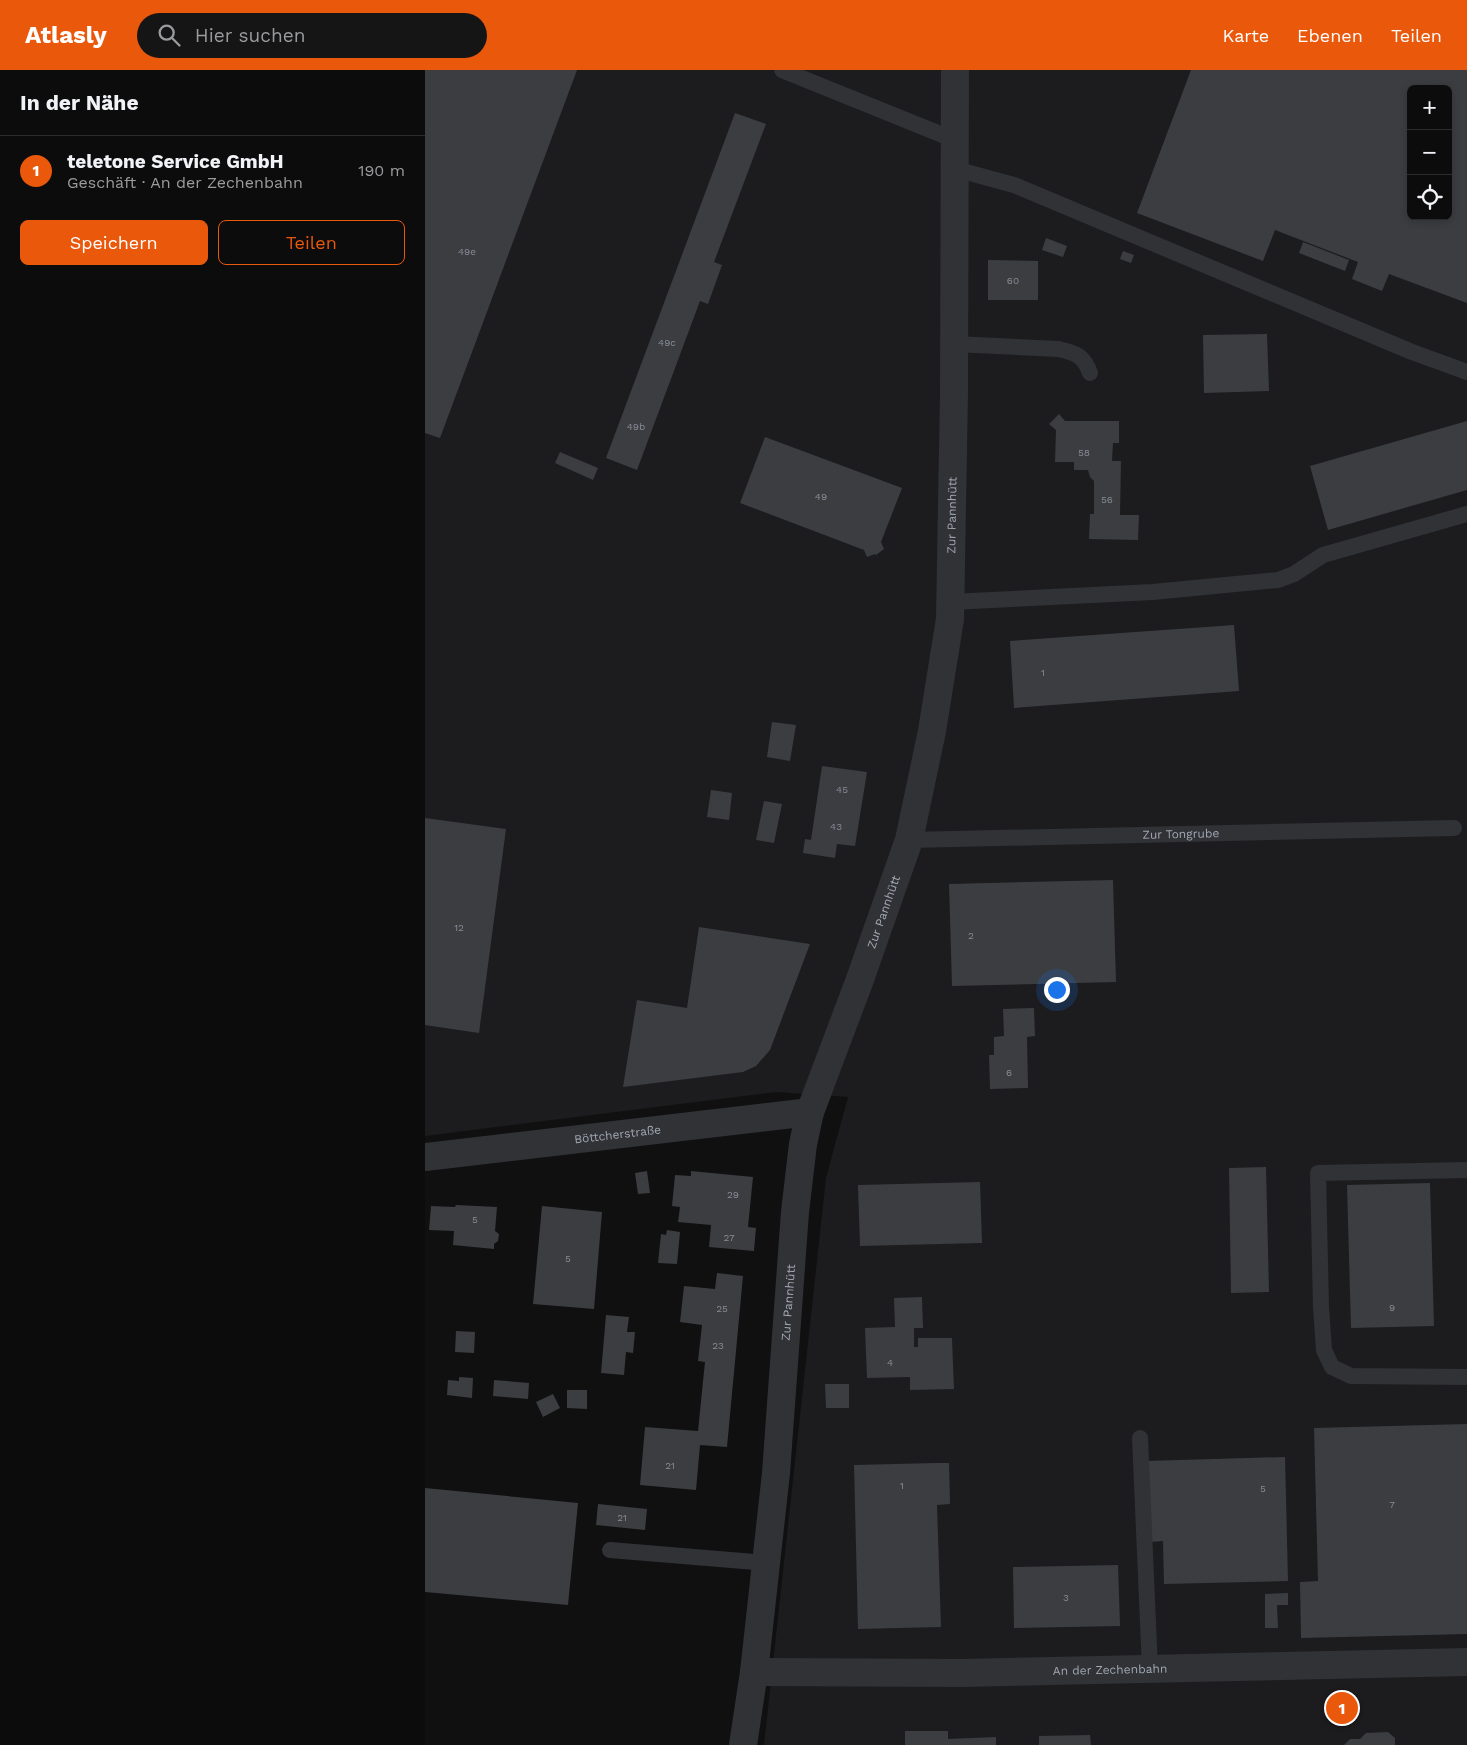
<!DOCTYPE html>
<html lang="de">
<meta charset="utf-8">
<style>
body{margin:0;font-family:"Work Sans",sans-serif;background:#151516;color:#f1f3f6}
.controls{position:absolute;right:15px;top:15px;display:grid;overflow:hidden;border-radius:8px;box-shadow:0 2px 8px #0003}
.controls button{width:45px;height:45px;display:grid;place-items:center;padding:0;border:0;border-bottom:1px solid #2c2c2e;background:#0c0c0d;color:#f1f3f6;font:25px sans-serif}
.you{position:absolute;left:631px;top:919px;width:18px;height:18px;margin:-12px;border:4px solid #fff;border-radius:50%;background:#1a73e8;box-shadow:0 0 0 8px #1a73e833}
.badge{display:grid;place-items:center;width:32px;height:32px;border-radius:50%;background:#ea580c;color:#fff;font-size:16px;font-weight:700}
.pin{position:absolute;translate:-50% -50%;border:2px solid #fff;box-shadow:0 1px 5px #0006}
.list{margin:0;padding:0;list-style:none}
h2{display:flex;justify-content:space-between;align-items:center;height:65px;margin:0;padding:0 20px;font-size:21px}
h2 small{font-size:16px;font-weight:400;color:#9a9b9d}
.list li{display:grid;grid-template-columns:32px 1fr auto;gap:15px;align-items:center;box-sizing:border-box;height:70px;padding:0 20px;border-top:1px solid #2c2c2e}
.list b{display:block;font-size:19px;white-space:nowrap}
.list p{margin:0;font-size:16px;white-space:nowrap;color:#9a9b9d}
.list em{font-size:16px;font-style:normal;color:#9a9b9d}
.actions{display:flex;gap:10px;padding:15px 20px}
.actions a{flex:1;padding:11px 0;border:1px solid #ea580c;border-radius:8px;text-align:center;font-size:18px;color:#ea580c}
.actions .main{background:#ea580c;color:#fff}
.icon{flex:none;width:28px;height:28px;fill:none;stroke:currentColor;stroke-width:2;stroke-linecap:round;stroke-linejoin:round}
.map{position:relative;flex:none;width:1042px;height:1675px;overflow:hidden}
header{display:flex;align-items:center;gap:30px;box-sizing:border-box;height:70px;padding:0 25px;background:#ea580c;color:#fff}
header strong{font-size:24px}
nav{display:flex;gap:28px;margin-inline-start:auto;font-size:18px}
.search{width:350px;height:45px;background:#151516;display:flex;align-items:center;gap:12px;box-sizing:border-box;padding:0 18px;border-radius:28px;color:#9a9b9d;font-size:19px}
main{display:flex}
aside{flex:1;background:#0c0c0d}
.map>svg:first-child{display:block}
</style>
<header>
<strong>Atlasly</strong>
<div class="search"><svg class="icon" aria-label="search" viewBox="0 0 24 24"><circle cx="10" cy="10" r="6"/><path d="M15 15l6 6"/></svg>Hier suchen</div>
<nav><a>Karte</a><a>Ebenen</a><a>Teilen</a></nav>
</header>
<main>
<aside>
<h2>In der Nähe<small></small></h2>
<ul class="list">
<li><span class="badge">1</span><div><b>teletone Service GmbH</b><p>Geschäft · An der Zechenbahn</p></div><em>190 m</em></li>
</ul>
<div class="actions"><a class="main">Speichern</a><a>Teilen</a></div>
</aside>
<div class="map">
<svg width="1042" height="1675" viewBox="0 0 1042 1675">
<rect width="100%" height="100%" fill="#101011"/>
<!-- built -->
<path fill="#1c1c1e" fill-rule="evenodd" d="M0,0H1042V1675H339L401,1108L423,1027L351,1022L0,1066ZM986,19H1023V146H986Z"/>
<!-- building -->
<path fill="#3b3d41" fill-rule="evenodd" d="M0,0H152L15,368L0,363Z
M766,0H1042V233L964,204L957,221L927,209L933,192L850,160L838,191L712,143ZM986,19H1023V146H986Z
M310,43L341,54L289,192L297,195L283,234L275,231L212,400L181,388Z
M621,168L642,176L638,187L617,180Z
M878,172L924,190L920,201L874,183Z
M698,181L709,185L706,193L695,189Z
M563,190L613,191V230H563Z
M842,264L844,321L779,323L778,265Z
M634,344L640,351H694V373H688L687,391H696L695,445H714L713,470L664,469L665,444H669V411L665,407L663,400H649V392H630L631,360L624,354Z
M1042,351V420L903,460L885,396Z
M340,367L477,418L456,472L459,479L451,485L450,484L442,487L439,480L315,433Z
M135,382L173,398L168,410L130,393Z
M809,555L814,621L589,638L585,571Z
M347,652L371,655L365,691L342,687Z
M397,696L442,702L430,776L412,774L410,788L378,783L380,769L386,770Z
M286,720L307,723L304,750L282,747Z
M339,731L357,734L349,773L331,770Z
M0,748L81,759L54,963L0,955Z
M688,810L691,912L527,916L524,814Z
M274,857L385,874L345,980L331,996L318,1002L198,1017L212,930L262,938Z
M609,938L610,966L602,967L603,1018L565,1019L564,985H569V967L579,966L578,939Z
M841,1097L844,1222L806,1223L804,1098Z
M222,1101L225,1123L213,1124L210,1103Z
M266,1101L328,1107L323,1157L331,1158L329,1181L284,1177L286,1155L253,1152L255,1137L247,1136L250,1105L266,1106Z
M555,1112L557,1173L435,1176L433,1115Z
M1005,1113L1009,1256L926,1258L922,1115Z
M31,1135L72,1137L70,1161L74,1164L73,1171L69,1174V1179L28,1175L29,1161L4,1160L6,1136L30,1137Z
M117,1136L177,1142L169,1239L108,1234Z
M242,1160L255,1162L252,1194L233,1193L236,1164L241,1165Z
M292,1203L318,1206L302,1377L275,1375L271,1420L215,1415L220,1357L273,1361L280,1292L273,1291L277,1255L255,1252L259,1216L290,1219Z
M497,1227L498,1258H489V1277H493V1268H527L529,1319L485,1320V1307L442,1308L440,1258L470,1257L469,1228Z
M181,1245L204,1247L202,1262H210L208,1283L201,1282L199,1305L176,1303Z
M31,1261L50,1262L49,1283L30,1282Z
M34,1307L48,1308L47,1328L22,1325L23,1310L34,1311Z
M69,1310L104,1313L103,1329L68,1326Z
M400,1314H424V1338H401Z
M142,1320H162V1339L142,1338Z
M128,1324L135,1338L118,1347L111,1332Z
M1042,1354V1564L876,1568L875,1512L893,1511L889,1358Z
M860,1387L863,1511L739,1514L738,1471L724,1472L721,1391Z
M511,1393H524L525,1434L512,1435L516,1557L433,1559L429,1395Z
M0,1418L153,1433L143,1535L0,1522Z
M173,1434L222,1439L220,1460L171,1455Z
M693,1495L695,1556L589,1558L588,1497Z
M863,1523V1535H852L853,1558H840V1524Z
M480,1661H523V1669L571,1667V1675H480Z
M963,1662L970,1668V1675H919L925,1669H935L941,1663Z
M665,1665L666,1675H614V1666Z"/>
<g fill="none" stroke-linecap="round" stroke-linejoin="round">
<!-- service -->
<g stroke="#303236" stroke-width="16">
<path d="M357,0L530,70"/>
<path d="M530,99L589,115L987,282L1042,302"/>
<path d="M529,274L634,279C651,283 659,286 665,303"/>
<path d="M525,532L728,522L853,510L869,504L898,485L1042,444"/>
<path id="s1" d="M484,770L1029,758"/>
<path d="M1042,1100L893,1103L896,1237L899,1280L907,1297L926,1306L1042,1307"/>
<path d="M715,1368L725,1599"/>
<path d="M185,1480L342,1493"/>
</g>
<!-- minor -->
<g stroke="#303236" stroke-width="28">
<path id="s2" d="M0,1087L385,1042"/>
<path id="s3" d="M329,1602L537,1603L1042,1592"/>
<path id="s4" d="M318,1675L329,1602L351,1403L370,1142L378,1074L385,1042L434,912L484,770L507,661L525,549L529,322L530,0"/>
</g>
</g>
<g text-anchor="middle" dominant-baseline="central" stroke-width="4" stroke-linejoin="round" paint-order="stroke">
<!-- number labels -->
<g font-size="10" fill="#878c96">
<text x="42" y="181">49e</text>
<text x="588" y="210">60</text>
<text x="242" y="272">49c</text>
<text x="211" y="356">49b</text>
<text x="659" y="382">58</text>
<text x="396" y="426">49</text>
<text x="682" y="429">56</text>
<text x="618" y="602">1</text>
<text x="417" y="719">45</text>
<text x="411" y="756">43</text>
<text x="34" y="857">12</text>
<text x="546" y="865">2</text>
<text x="584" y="1002">6</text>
<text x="308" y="1124">29</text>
<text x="50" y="1149">5</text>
<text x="304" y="1167">27</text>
<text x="143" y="1188">5</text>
<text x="967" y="1237">9</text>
<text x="297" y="1238">25</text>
<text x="293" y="1275">23</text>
<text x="465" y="1292">4</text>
<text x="245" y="1395">21</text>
<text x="477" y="1415">1</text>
<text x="838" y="1418">5</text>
<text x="967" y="1434">7</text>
<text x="197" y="1447">21</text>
<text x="641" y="1527">3</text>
</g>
<!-- street labels -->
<g font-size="12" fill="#a0a7b3" stroke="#0b0b0c">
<text stroke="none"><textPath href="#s4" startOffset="1255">Zur Pannhütt</textPath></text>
<text stroke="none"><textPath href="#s1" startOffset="272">Zur Tongrube</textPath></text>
<text stroke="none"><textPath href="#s4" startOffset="850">Zur Pannhütt</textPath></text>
<text stroke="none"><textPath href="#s2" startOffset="194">Böttcherstraße</textPath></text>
<text stroke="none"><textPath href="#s4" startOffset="445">Zur Pannhütt</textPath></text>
<text stroke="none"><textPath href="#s3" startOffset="356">An der Zechenbahn</textPath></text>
</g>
</g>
</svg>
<div class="controls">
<button>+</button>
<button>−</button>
<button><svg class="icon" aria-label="locate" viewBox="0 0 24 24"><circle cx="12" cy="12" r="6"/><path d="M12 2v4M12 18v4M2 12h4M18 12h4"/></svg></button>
</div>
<div class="you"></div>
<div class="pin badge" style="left:917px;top:1638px">1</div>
</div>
</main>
